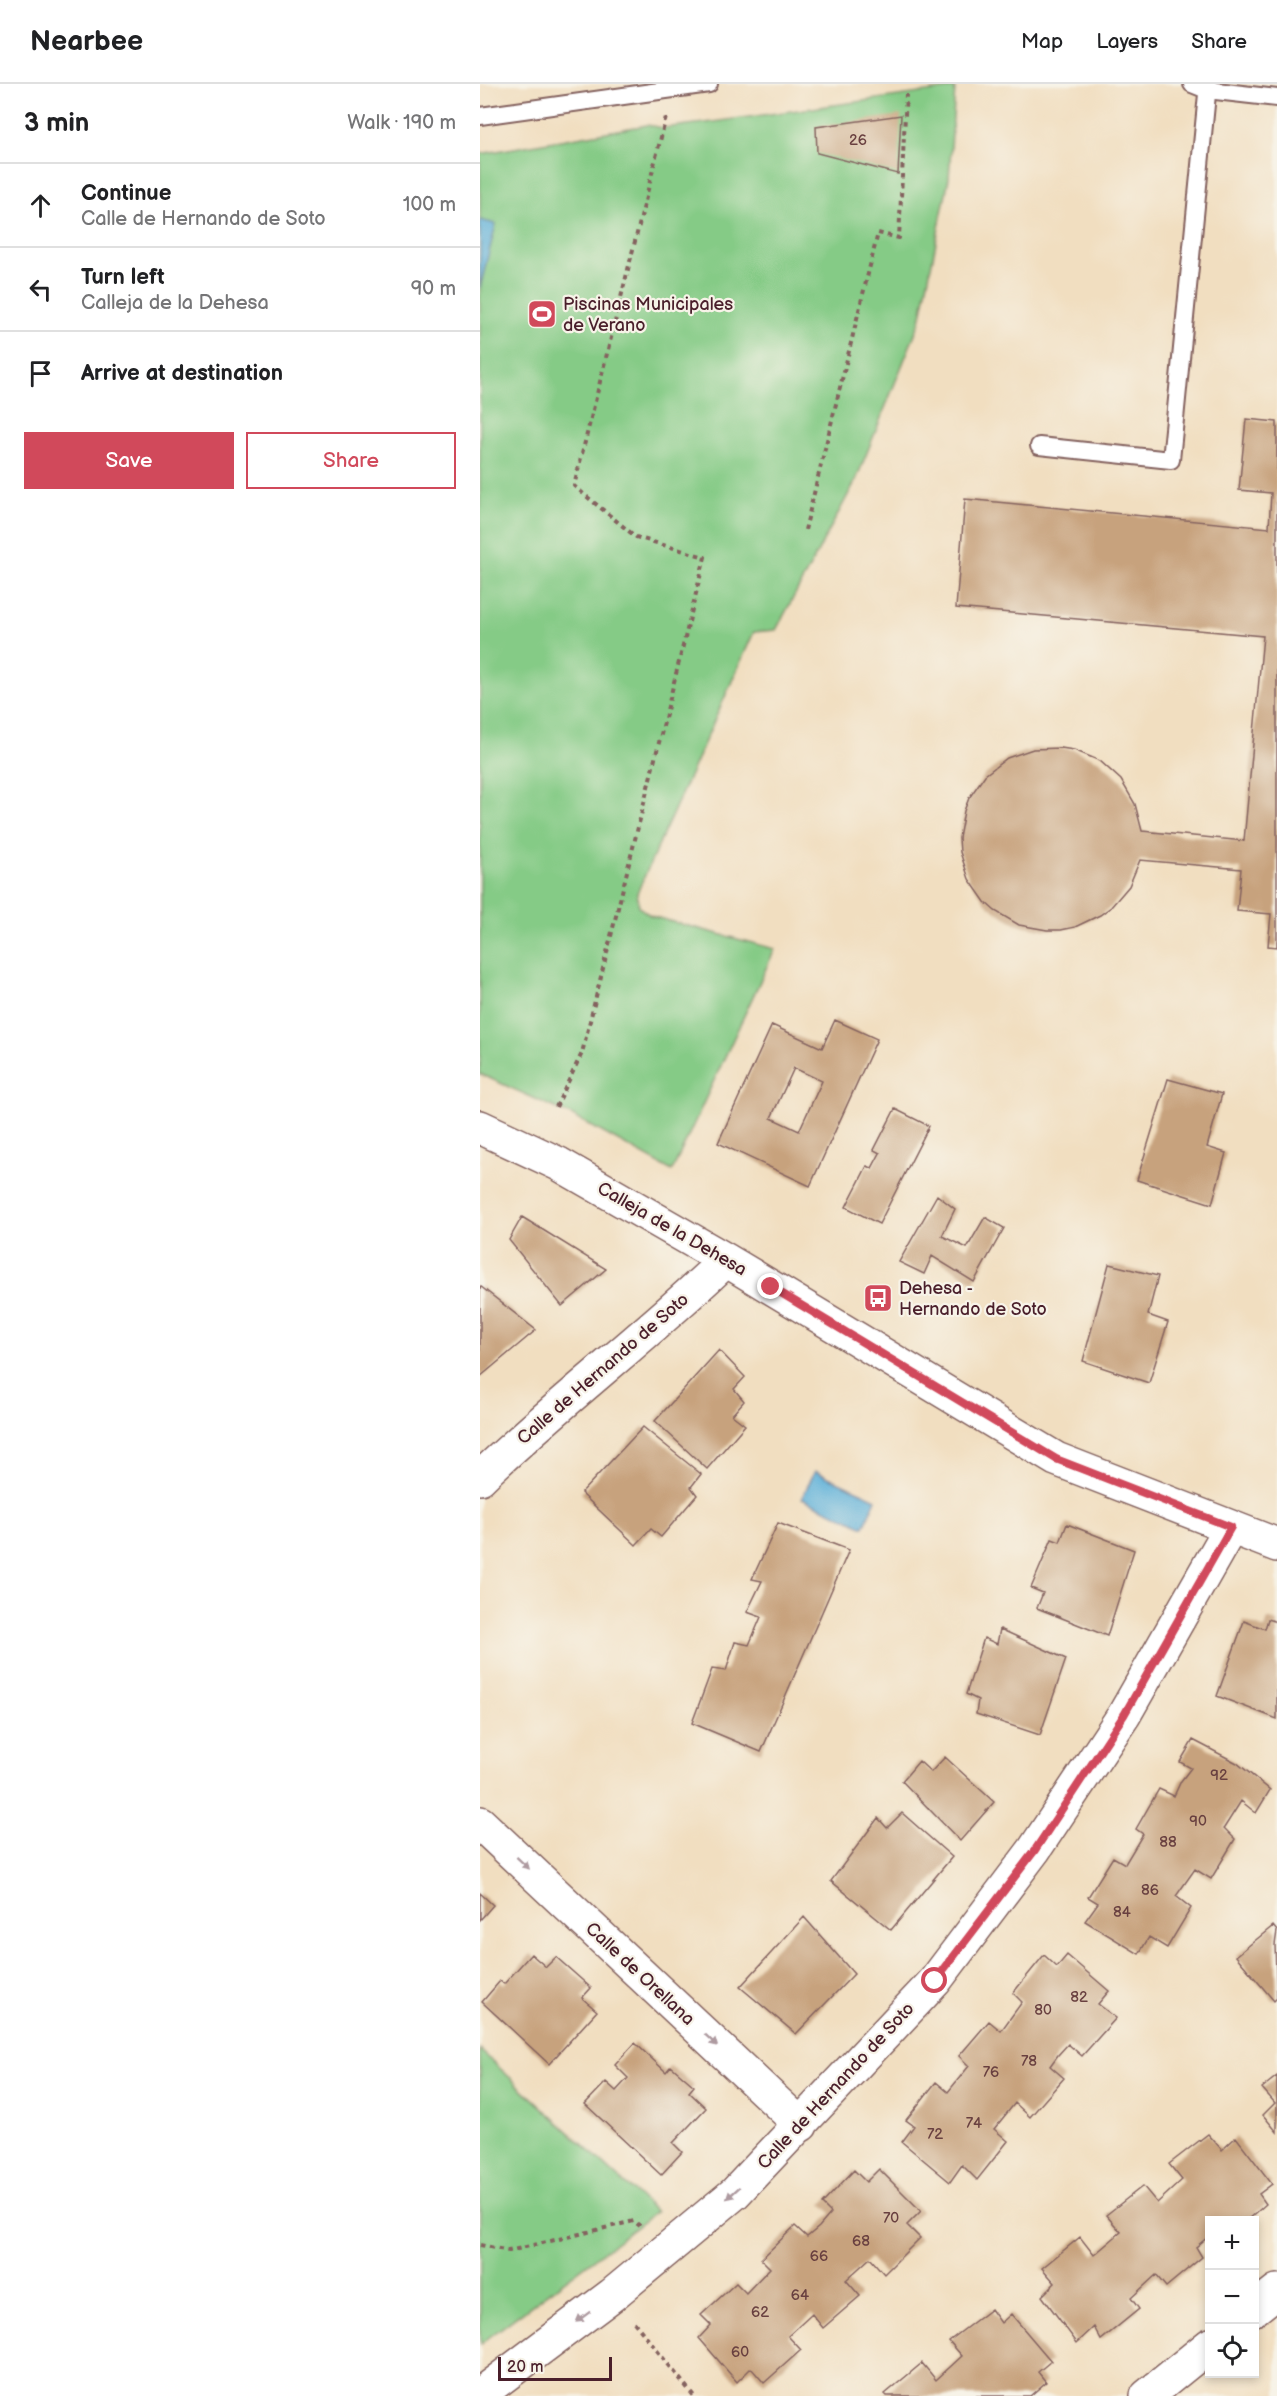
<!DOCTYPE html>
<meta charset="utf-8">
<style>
body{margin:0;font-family:"Balsamiq Sans",sans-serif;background:#f6f6f6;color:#202124}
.controls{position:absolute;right:18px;bottom:18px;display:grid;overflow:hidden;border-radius:0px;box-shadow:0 3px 9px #0003}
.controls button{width:54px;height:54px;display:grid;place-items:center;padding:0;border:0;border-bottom:2px solid #e0e0e0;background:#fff;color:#202124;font:30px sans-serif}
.scale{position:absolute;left:18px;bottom:15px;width:114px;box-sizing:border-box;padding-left:6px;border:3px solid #4a1f2b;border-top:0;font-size:16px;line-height:21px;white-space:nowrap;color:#4a1f2b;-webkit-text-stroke:4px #f7f3e8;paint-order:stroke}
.stop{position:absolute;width:18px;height:18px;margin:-14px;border:4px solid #d1495b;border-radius:50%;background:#fff}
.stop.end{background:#d1495b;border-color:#fff;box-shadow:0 2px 6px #0008}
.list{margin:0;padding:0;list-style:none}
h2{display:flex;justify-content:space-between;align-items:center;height:78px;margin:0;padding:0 24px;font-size:26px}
h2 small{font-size:20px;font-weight:400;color:#757577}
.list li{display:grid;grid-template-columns:39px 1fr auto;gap:18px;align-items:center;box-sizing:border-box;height:84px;padding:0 24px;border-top:2px solid #e0e0e0}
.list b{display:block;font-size:22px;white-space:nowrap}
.list p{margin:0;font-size:20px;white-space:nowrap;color:#757577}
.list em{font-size:20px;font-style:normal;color:#757577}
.actions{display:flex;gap:12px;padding:18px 24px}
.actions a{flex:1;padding:14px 0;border:2px solid #d1495b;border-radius:0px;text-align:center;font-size:21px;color:#d1495b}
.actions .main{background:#d1495b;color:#fff}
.icon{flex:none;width:33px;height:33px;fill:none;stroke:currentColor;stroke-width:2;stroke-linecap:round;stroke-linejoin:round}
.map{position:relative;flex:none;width:797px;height:2312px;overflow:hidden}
header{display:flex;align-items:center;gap:36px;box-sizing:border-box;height:84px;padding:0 30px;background:#fff;border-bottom:2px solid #e0e0e0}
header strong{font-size:28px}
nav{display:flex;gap:33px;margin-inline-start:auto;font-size:21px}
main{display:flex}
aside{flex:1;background:#fff}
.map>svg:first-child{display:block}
</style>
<header>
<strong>Nearbee</strong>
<nav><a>Map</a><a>Layers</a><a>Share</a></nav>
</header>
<main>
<aside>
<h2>3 min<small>Walk · 190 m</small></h2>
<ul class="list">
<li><svg class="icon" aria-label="ahead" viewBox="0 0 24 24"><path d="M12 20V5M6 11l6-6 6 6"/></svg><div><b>Continue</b><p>Calle de Hernando de Soto</p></div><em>100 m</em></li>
<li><svg class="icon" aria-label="left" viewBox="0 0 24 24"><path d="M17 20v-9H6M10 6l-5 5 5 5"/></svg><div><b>Turn left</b><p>Calleja de la Dehesa</p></div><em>90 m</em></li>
<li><svg class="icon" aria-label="arrive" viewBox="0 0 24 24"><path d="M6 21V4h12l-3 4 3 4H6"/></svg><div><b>Arrive at destination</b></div></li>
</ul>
<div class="actions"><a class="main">Save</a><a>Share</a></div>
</aside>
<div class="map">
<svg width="797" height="2312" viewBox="0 0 797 2312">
<rect width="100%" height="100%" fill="#f7f3e8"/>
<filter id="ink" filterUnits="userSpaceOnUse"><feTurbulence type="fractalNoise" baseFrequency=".0167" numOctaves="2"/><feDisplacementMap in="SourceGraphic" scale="12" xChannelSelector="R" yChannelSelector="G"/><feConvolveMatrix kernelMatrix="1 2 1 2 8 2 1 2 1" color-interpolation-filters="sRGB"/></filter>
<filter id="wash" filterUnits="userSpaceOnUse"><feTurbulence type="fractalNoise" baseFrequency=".008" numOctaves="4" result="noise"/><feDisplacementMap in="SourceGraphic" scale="24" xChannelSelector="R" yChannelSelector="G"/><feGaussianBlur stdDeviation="1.35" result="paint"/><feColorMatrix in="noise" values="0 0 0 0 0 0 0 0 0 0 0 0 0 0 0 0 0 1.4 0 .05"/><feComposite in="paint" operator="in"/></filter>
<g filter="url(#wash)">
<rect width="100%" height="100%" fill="#f1dec0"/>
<!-- green -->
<path fill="#85cb86" stroke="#687558" stroke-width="1.5" d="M475,4L469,94L440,237L376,396L296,546L274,548L157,809L159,823L171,832L295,865L192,1087L91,1031L0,990V70L167,41L183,44L233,38Z
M0,1966L176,2128L0,2260Z"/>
<!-- water -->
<path fill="#5eb1d9" stroke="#546882" stroke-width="1.5" d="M0,136L16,140L0,204Z
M335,1387L396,1415L384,1443L322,1414Z"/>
<g id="blocks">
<!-- building -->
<path fill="#c7a27d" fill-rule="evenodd" d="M421,31L418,90L337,69L336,43Z
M766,335L797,338V863L788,862L791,830L757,827L761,785L660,776L649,802L631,823L620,831L595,843L581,846H567L539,841L515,827L505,818L489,795L480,768L479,754L484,727L489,714L505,691L527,674L553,665L581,664L594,666L620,677L641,696L655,720L662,747L764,757L783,552L476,524L485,415L789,444L791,409L759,406Z
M355,936L397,955L330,1102L238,1059L292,941L342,964ZM314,984L342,997L319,1047L291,1034Z
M688,995L742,1010L727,1063L746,1069L732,1120L657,1096Z
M415,1025L449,1042L399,1140L366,1123L387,1082L392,1084L400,1069L394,1066Z
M457,1111L475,1125L462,1152L487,1164L505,1133L524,1144L494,1198L452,1172L444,1190L419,1178Z
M42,1133L126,1185L82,1222L29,1156Z
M629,1180L678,1192L668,1231L688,1238L669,1299L603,1277Z
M0,1202L56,1246L0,1293Z
M239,1266L265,1293L254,1305L264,1317L252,1331L265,1341L227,1385L175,1337Z
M163,1343L221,1390L211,1403L217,1411L181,1453L171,1445L156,1461L101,1409Z
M298,1439L369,1466L281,1668L212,1639L232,1585L246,1587L255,1558L269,1561L281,1533L267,1528L282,1497L272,1495Z
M587,1440L654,1466L627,1552L557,1524L563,1509L551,1504L572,1455L580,1458Z
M788,1535L797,1538V1635L737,1612L764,1537L785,1545Z
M520,1545L586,1575L560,1651L496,1630L498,1616L486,1610L504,1554L517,1560Z
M713,1656L757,1679L790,1706L776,1729L761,1717L744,1744L755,1755L731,1795L715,1785L696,1812L711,1824L687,1864L669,1853L659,1870L605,1837L618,1819L608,1813L633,1773L645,1780L663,1750L656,1745L679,1705L694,1712L701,1697L711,1684L700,1678Z
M465,1673L514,1718L480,1757L422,1697L439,1677L451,1688Z
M422,1729L472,1773L411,1846L351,1797L398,1734L407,1744Z
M0,1809L13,1821L0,1836Z
M324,1833L374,1890L316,1950L260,1903Z
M793,1842L797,1847L795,1861L797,1914L794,1917L756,1872Z
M51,1870L66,1883L76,1873L111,1904L102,1914L117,1927L69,1980L2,1918L20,1897L24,1900Z
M564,1871L577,1883L587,1871L629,1907L618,1920L636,1934L602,1972L588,1960L578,1971L570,1982L584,1994L550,2033L535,2019L514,2045L528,2057L497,2096L482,2081L470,2098L422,2058L434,2042L426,2036L456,1998L468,2008L489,1982L479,1972L509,1937L521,1947L542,1918L533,1909Z
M155,1959L186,1988L191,1982L214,2002L209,2008L226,2024L193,2059L202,2068L181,2091L105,2020L126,1998L136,2007L148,1994L135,1981Z
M797,1992V2048L783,2031L795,2019L782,2004Z
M728,2050L742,2066L756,2053L792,2100L779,2110L786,2120L768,2136H729V2152L716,2163L722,2173L686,2203L676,2191L651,2214L659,2225L621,2256L614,2243L597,2259L562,2212L575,2199L562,2184L600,2153L614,2171L641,2148L626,2131L663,2102L677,2119L702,2096L689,2080Z
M399,2085L441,2127L427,2141L440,2154L404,2190L390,2174L366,2196L380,2212L343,2244L332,2230L308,2252L321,2266L284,2299L271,2284L257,2298L219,2254L231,2241L221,2231L256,2199L266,2209L290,2184L281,2175L315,2142L327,2153L339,2143L351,2129L342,2120L374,2086L386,2098Z
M511,2225L521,2239L531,2230L571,2277L558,2288L566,2298L550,2312H407L405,2310L442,2279L456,2296L482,2272L469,2257Z"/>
</g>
</g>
<g filter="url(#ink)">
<use href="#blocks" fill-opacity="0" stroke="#84625f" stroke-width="1.5"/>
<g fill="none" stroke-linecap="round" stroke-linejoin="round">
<!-- lane casing -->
<g stroke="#84625f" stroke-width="20">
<path id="lane" d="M712,0L727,6L797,14
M0,32L229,0
M559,362L691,376L728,0"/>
</g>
<!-- street casing -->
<g stroke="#84625f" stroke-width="36">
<path id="street" d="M0,1043L79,1080L246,1176L576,1375L797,1461
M0,1394C79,1318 167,1252 246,1176
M0,1739L321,2041
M774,2225L797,2207
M0,2310L132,2211L255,2109L455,1897L554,1766L644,1631L751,1443
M667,2312L730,2261"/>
</g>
<!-- path -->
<path stroke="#84625f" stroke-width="4" stroke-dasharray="4.5 4.5" stroke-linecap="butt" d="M325,446L398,149L419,154L426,10
M76,1023L102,969L225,473L156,453L94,402L186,33
M0,2161L29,2167L154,2137L160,2142
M154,2238L214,2312"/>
<!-- lane -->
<use href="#lane" stroke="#fff" stroke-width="16"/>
<!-- street -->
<use href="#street" stroke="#fff" stroke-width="33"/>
</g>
<!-- one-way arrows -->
<defs><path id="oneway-solid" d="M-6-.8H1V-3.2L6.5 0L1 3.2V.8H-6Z" transform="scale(1.5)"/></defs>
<g fill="#ae9aa0">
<use href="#oneway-solid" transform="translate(43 1779) rotate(43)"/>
<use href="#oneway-solid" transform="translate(231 1956) rotate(43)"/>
<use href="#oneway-solid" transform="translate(253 2109) rotate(138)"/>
<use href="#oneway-solid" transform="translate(103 2233) rotate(143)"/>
</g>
</g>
<g fill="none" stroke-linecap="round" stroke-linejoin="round" filter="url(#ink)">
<!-- route -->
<path stroke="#d1495b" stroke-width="8" d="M291,1203L576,1375L751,1443L644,1631L555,1766L455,1897"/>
</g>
<!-- icons -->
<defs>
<g id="stadium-square" transform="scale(1.5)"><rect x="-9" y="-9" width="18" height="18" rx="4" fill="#d1495b" stroke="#f7f3e8"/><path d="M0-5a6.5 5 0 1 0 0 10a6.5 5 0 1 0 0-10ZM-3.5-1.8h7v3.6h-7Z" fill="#fff"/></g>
<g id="bus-square" transform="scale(1.5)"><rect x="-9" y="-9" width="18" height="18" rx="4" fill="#d1495b" stroke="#f7f3e8"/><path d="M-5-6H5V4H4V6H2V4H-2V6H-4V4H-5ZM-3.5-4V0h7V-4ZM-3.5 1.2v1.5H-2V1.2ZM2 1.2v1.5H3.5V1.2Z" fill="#fff"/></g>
</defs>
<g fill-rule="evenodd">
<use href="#stadium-square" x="62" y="230"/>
<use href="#bus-square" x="398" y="1214"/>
</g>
<g text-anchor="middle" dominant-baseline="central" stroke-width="4.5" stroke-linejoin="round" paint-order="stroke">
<!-- number labels -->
<g font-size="15" fill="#694040">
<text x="378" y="56">26</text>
<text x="739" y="1691">92</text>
<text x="718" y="1737">90</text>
<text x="688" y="1758">88</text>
<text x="670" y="1806">86</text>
<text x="642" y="1828">84</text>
<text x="599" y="1913">82</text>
<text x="563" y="1926">80</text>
<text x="549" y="1977">78</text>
<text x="511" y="1988">76</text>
<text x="494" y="2039">74</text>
<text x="455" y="2050">72</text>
<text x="411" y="2134">70</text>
<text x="381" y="2157">68</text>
<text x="339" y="2172">66</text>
<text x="320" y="2211">64</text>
<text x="280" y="2228">62</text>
<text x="260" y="2268">60</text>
</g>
<!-- poi labels -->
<g font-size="18" fill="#4a1f2b" stroke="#f7f3e8" text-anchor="start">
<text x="83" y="220">Piscinas Municipales<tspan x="83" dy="21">de Verano</tspan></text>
<text x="419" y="1204">Dehesa -<tspan x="419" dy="21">Hernando de Soto</tspan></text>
</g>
<!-- street labels -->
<g font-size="18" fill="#4a1f2b" stroke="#f7f3e8">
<text transform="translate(192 1145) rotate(30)">Calleja de la Dehesa</text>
<text transform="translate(123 1285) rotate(-41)">Calle de Hernando de Soto</text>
<text transform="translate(160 1890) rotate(43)">Calle de Orellana</text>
<text transform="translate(356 2002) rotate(-47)">Calle de Hernando de Soto</text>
</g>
</g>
</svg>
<div class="controls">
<button>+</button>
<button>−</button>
<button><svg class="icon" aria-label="locate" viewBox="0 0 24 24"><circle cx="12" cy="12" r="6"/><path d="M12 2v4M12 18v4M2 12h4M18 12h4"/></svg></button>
</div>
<div class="scale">20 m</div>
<div class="stop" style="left:455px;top:1897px"></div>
<div class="stop end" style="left:291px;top:1203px"></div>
</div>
</main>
